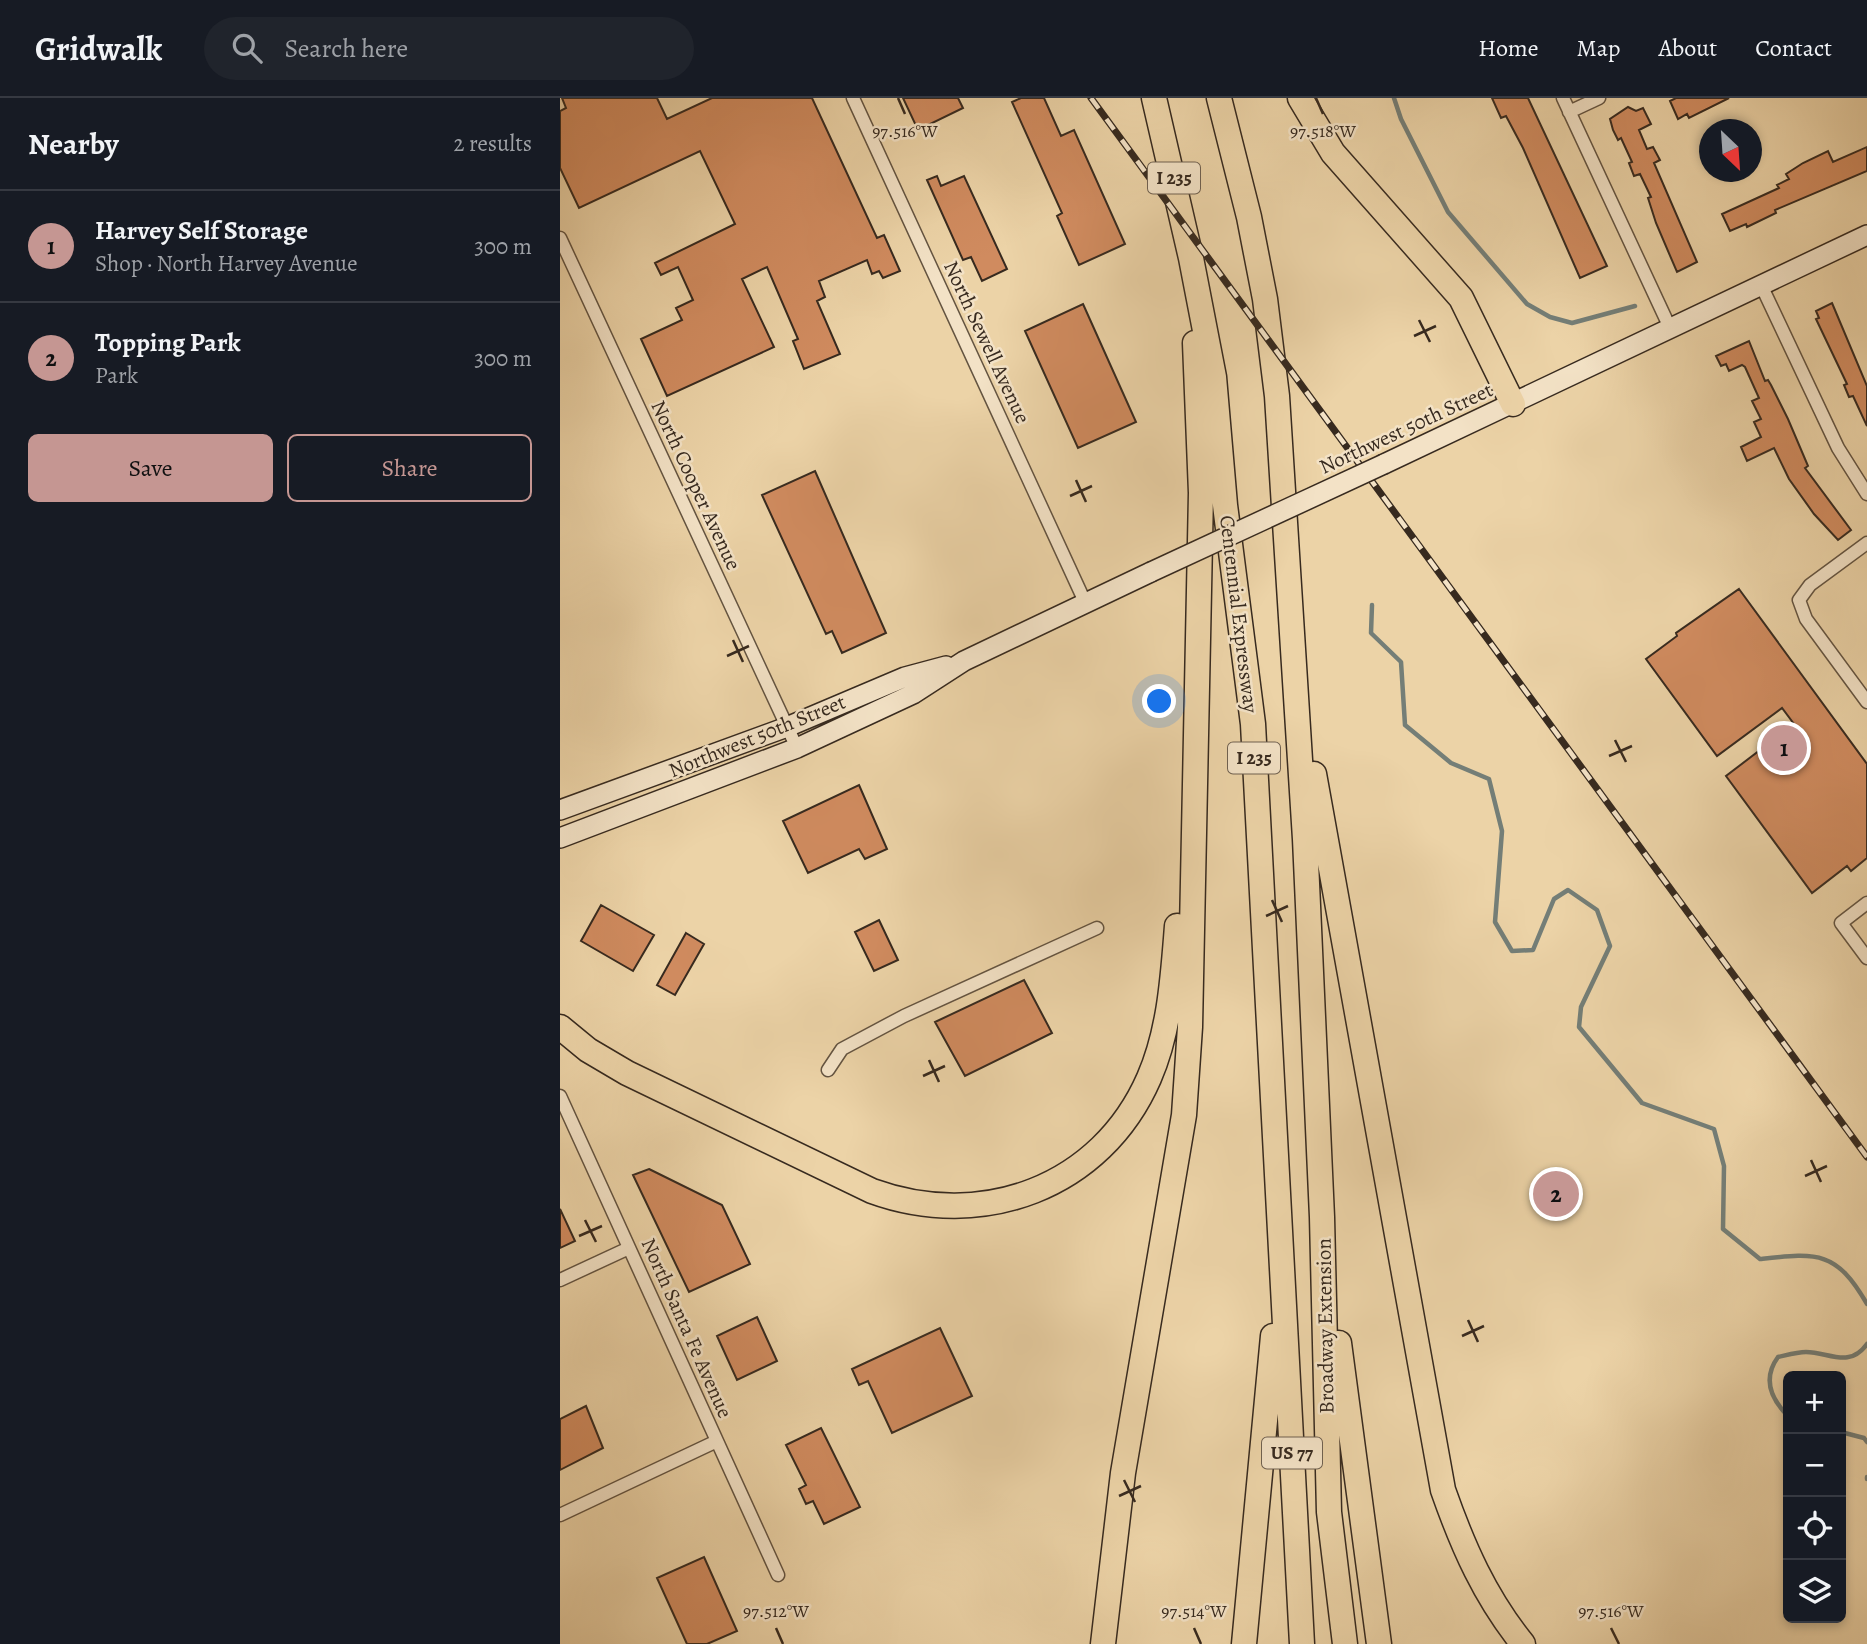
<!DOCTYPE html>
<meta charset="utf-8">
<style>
body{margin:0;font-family:Alegreya,serif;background:#20242c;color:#f1f3f6}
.controls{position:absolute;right:21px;bottom:21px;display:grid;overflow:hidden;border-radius:10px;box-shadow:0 4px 10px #0003}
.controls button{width:63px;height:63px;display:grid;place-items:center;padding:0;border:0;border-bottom:2px solid #363941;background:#171b24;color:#f1f3f6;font:35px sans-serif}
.compass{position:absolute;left:1139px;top:21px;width:63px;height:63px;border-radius:50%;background:#171b24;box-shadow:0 4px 10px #0003;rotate:155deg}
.you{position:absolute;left:600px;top:604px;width:24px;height:24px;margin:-18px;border:5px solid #fff;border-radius:50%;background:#1a73e8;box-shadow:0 0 0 10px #1a73e833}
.badge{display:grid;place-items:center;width:46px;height:46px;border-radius:50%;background:#c59692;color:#111;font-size:23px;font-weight:700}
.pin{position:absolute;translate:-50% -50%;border:4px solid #fff;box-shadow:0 2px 7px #0006}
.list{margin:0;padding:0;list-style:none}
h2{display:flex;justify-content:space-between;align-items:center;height:91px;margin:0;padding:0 28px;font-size:30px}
h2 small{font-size:23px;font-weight:400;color:#9ea1a6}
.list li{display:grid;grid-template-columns:46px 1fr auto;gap:21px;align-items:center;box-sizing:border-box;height:112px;padding:0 28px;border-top:2px solid #363941}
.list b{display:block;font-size:26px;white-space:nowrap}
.list p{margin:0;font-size:23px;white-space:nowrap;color:#9ea1a6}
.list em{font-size:23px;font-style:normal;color:#9ea1a6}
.actions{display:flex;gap:14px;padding:21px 28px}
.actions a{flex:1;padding:16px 0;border:2px solid #c59692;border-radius:10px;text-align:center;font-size:24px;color:#c59692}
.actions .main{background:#c59692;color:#111}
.icon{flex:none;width:38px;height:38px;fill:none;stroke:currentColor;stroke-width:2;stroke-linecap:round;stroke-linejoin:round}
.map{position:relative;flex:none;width:1307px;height:1546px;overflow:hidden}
header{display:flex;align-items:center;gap:42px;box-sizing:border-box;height:98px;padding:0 35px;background:#171b24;border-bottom:2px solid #363941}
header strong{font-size:33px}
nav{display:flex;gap:38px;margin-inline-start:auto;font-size:24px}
.search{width:490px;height:63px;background:#20242c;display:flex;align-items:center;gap:18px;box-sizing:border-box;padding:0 24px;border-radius:38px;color:#9ea1a6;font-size:26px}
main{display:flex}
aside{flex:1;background:#171b24}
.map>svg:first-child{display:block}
</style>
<header>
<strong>Gridwalk</strong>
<div class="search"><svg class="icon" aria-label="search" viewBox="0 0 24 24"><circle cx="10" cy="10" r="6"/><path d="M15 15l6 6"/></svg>Search here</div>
<nav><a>Home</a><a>Map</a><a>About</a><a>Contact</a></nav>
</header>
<main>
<aside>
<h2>Nearby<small>2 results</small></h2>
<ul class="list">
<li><span class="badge">1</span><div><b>Harvey Self Storage</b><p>Shop · North Harvey Avenue</p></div><em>300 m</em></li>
<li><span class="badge">2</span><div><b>Topping Park</b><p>Park</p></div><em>300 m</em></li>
</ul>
<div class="actions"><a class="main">Save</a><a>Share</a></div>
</aside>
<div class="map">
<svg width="1307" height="1546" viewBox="0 0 1307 1546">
<rect width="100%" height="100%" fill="#ecd3a7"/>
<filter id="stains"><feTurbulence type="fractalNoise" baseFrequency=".00286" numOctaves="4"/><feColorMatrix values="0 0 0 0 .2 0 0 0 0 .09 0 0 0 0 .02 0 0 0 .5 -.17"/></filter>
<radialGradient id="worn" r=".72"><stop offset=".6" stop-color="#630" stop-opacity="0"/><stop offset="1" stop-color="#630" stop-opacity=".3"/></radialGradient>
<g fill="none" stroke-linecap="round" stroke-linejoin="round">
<!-- stream -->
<path stroke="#747e77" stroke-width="4.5" d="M834,0L841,21L888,114L967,206L990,219L1012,225L1075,208
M812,507L811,535L841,564L845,627L891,665L929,681L942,733L935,824L952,853L973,852L994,801L1008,792L1037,812L1050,848L1021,909L1019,929L1082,1005L1154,1031L1164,1068L1163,1131L1200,1161C1257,1155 1276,1152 1307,1206
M1228,1318C1211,1301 1202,1281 1218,1259C1227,1257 1237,1254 1246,1254C1269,1254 1289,1271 1307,1246
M1281,1334L1304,1340L1307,1344
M1307,1379V1381"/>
</g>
<!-- building -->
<path fill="#d08b5f" stroke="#372a1f" stroke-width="2" d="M2,0H97L107,21L152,0H252L317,140L324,137L340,173L323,180L319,173L312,176L307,162L259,183L265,199L257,203L280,256L244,271L233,243L238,241L207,169L182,181L214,249L107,298L81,241L122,222L116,210L133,202L118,169L101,177L95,165L175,126L140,53L19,110L0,70V13L6,10Z
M343,0H398L403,10L358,32Z
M461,0H484L501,38L514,32L565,146L519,167L497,118L502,115L452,4Z
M932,0H968L1047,168L1020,180L963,50L946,18L941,20Z
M1116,0H1169L1129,20L1127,16L1118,21L1110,3Z
M1068,9L1076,13L1083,10L1091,26L1079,32L1087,51L1093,49L1100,62L1094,65L1137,164L1117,174L1096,125L1088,100L1091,99L1080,76L1074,78L1069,65L1072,64L1061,40L1058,42L1053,32L1050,21Z
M1307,49V73L1215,112L1216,115L1187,129L1186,126L1170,133L1162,116L1219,90L1217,87L1229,81L1226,76L1243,65L1268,53L1273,64Z
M377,78L381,88L404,78L447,171L422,183L411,159L403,162L367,82Z
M1272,205L1307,288V328L1293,298L1289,299L1284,287L1287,286L1256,221L1259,220L1256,213Z
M523,206L576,324L518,350L465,233Z
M1189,243L1205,283L1208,282L1211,287L1228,321L1248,368L1245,370L1291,432L1278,442L1254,416L1229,381L1214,350L1187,363L1181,349L1201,339L1194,324L1201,321L1192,303L1199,300L1185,269L1182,267L1169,273L1166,266L1161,268L1156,258Z
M255,373L326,535L282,555L272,533L266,536L202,397Z
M1179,491L1307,666V760L1291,773L1287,768L1252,795L1166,678L1234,626L1222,610L1157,658L1086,561L1117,538L1116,535Z
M299,687L327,751L305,761L299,751L248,775L223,723Z
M41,807L94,837L73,873L21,843Z
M319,822L338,862L314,873L295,834Z
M126,835L144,846L115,897L97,887Z
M464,882L492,935L405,978L375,924Z
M89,1071L162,1107L190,1166L129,1194L73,1077Z
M0,1111L15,1143L0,1150Z
M197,1219L217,1263L177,1282L157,1238Z
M380,1230L412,1298L332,1335L308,1283L299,1287L292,1271Z
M26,1308L43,1350L0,1372V1321Z
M261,1330L300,1409L264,1426L253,1403L246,1406L239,1391L246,1387L226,1347Z
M144,1459L177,1533L147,1546H127L97,1480Z"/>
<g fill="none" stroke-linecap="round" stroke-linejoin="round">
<!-- street casing -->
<g stroke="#645441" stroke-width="15">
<path id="street" d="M293,0L525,504
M1003,0L1111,232
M1009,14L1039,0
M0,140L237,650
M1202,189L1278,350L1307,396
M1307,445L1250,487L1239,502L1246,521L1307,604
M1307,805L1281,825L1307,860
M268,972L282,951L344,918L537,830
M0,998L218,1477
M0,1182L69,1150
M0,1417L157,1343"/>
</g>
<!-- secondary casing -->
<g stroke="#372a1f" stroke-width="22">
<path id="secondary" d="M824,366L1307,137
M0,712L227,629L345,579L386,568
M0,740L237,650L353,596L404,563L591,474"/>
</g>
<!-- highway casing -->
<g stroke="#372a1f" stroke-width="27">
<path id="highway" d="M594,0L631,160L654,279L665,407L693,626L742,1546
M659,0L689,119L705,201L717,298L745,741L762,1119L769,1414L785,1546
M740,0L773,55L901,200L953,306
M754,676L883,1392C903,1449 925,1499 963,1546
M0,929L28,952L67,975L312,1093C422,1133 541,1090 589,980C610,932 613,878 617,828
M779,1245L819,1546
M543,1546L563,1375L624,1017L630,929L641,395L635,245
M684,1546L713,1238"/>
</g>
<!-- street -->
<use href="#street" stroke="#f3e2c6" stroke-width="12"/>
<!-- secondary -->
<use href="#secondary" stroke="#f3e2c6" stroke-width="19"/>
<!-- highway -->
<use href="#highway" stroke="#ecd3a7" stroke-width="24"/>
<!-- rail casing -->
<g stroke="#372a1f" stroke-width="7">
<path id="rail" d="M531,0L1307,1059"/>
</g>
<!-- rail -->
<use href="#rail" stroke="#f3e2c6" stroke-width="4.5" stroke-dasharray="13" stroke-linecap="butt"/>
<!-- secondary-bridge casing -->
<g stroke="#372a1f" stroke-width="22" stroke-linecap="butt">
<path id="secondary-bridge" d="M591,474L824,366"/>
</g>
<!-- secondary-bridge -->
<use href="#secondary-bridge" stroke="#f3e2c6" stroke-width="19"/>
</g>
<!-- ticks -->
<path fill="none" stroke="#372a1f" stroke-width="2.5" d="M338,0L345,16M756,0L763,16M859,222L870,244M854,238L876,228M516,382L526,404M510,398L532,388M173,542L183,564M167,558L189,548M1055,642L1066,664M1049,658L1072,648M712,802L722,824M706,818L728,808M369,962L379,984M363,978L385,968M1251,1062L1261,1084M1245,1078L1267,1068M25,1122L36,1144M19,1138L42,1128M908,1222L918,1244M902,1238L924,1228M564,1382L575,1404M559,1398L581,1388M216,1530L223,1546M634,1530L641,1546M1051,1530L1059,1546"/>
<g text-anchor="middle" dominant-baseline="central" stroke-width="5" stroke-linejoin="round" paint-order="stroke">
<!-- shield labels -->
<g fill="#f3e2c6" stroke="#6f6151" stroke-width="2">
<rect x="588" y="64.5" width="52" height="31" rx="5"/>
<rect x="668" y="644.5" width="52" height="31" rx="5"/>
<rect x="702" y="1339.5" width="60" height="31" rx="5"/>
</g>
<g font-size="19" font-weight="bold" fill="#372a1f">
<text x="614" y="80">I 235</text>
<text x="694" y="660">I 235</text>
<text x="732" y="1355">US 77</text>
</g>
<!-- street labels -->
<g font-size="21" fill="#372a1f" stroke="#f3e2c6">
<text transform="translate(427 244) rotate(65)">North Sewell Avenue</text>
<text transform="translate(846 330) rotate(-25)">Northwest 50th Street</text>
<text transform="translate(136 387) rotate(65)">North Cooper Avenue</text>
<text transform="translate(679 516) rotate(83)">Centennial Expressway</text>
<text transform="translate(197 638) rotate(-22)">Northwest 50th Street</text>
<text transform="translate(765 1228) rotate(-91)">Broadway Extension</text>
<text transform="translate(127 1230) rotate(66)">North Santa Fe Avenue</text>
</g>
</g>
<g font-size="18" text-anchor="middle" fill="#372a1f" stroke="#f3e2c6" stroke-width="5" stroke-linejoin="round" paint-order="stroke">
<text x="345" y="39">97.516°W</text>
<text x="763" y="39">97.518°W</text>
<text x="216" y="1519">97.512°W</text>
<text x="634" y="1519">97.514°W</text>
<text x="1051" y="1519">97.516°W</text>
</g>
<rect width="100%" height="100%" filter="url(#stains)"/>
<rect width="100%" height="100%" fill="url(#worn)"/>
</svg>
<div class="controls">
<button>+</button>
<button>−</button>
<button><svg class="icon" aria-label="locate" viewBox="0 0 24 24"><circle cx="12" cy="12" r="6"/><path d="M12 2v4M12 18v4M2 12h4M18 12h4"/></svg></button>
<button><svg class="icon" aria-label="layers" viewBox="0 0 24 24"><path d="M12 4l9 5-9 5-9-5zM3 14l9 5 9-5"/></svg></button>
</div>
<svg class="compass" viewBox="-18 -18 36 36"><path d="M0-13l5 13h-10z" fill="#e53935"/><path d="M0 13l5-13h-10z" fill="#9ea1a6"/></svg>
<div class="you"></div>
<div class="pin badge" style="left:1224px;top:650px">1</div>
<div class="pin badge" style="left:996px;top:1096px">2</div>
</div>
</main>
